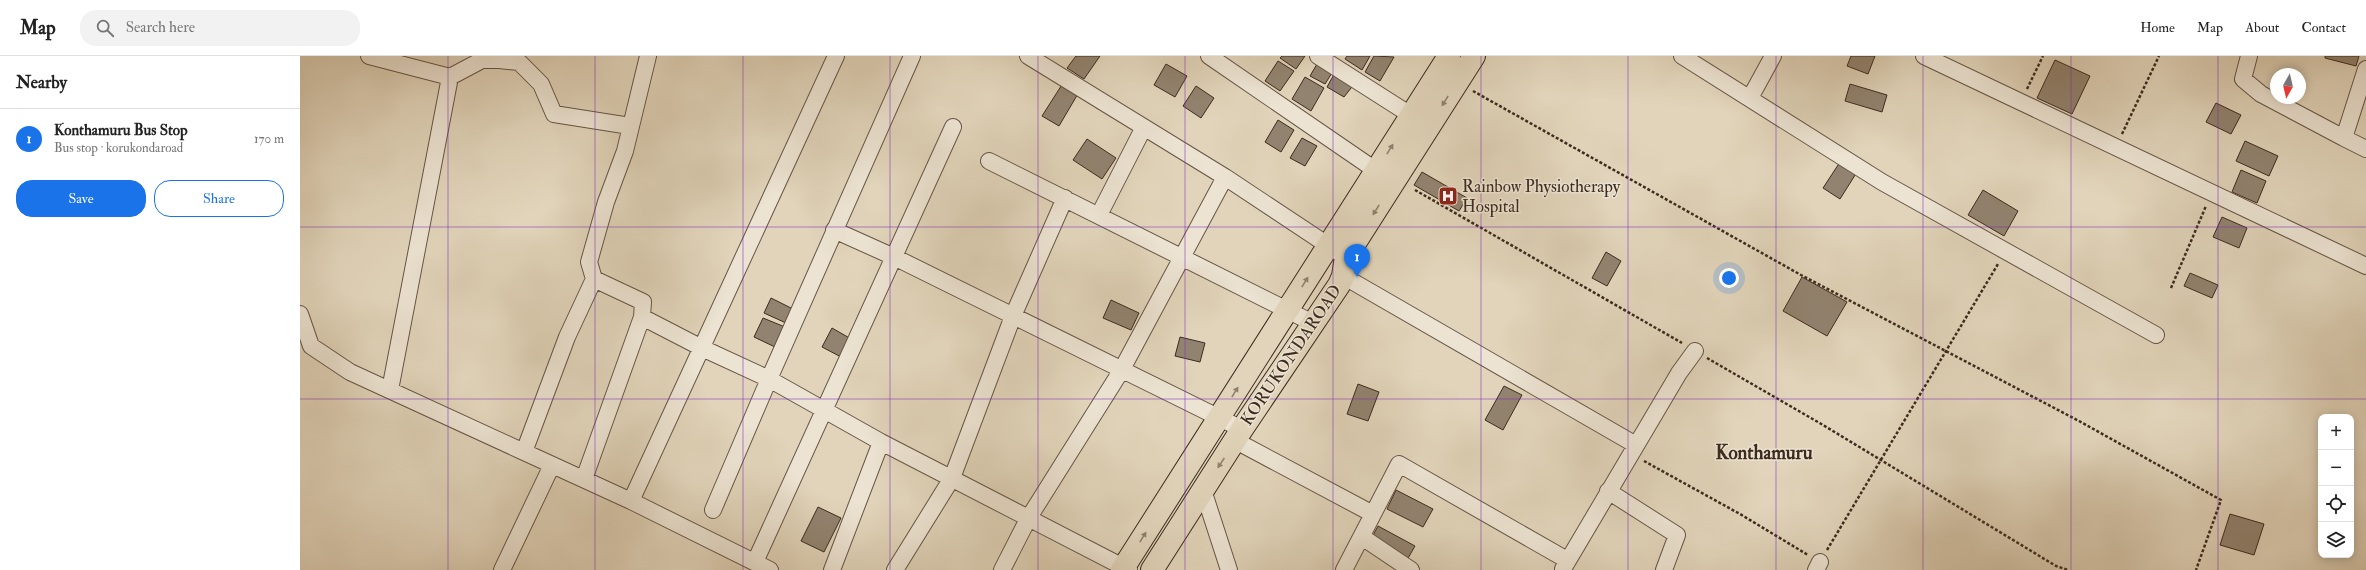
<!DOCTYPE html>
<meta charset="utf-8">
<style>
body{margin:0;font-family:"IM FELL Double Pica",serif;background:#f2f2f2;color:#222}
.controls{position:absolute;right:12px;bottom:12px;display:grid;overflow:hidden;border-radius:8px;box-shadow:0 2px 10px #0003}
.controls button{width:36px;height:36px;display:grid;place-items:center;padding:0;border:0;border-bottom:1px solid #e0e0e0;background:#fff;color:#222;font:20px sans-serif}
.compass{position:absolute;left:1970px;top:12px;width:36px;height:36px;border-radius:50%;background:#fff;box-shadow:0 2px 10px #0003;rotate:188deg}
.you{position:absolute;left:1429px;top:222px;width:14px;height:14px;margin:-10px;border:3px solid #fff;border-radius:50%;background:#1a73e8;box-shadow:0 0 0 6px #1a73e833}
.badge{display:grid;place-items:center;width:26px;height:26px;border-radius:50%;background:#1a73e8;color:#fff;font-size:13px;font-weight:700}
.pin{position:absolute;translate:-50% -33px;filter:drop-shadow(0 1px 2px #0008)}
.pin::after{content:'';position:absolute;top:21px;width:14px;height:12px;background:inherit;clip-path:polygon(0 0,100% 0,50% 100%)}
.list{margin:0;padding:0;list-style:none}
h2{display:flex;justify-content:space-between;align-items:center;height:52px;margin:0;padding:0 16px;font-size:17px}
h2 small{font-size:13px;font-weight:400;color:#767676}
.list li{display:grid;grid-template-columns:26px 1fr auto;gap:12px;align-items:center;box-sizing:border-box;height:60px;padding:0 16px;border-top:1px solid #e0e0e0}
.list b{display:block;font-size:15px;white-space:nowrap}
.list p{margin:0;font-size:13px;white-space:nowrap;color:#767676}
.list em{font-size:13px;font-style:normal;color:#767676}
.actions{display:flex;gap:8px;padding:12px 16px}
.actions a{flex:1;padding:9px 0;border:1px solid #1a73e8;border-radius:16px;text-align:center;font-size:14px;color:#1a73e8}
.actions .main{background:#1a73e8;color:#fff}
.icon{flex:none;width:22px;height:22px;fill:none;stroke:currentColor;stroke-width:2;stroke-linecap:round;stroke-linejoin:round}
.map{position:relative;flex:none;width:2066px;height:514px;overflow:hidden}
header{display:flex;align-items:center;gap:24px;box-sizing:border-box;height:56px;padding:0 20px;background:#fff;border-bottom:1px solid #e0e0e0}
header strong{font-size:19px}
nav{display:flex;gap:22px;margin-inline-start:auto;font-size:14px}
.search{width:280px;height:36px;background:#f2f2f2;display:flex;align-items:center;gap:10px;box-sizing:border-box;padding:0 14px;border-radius:16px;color:#767676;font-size:15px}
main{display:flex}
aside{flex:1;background:#fff}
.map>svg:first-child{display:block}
</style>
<header>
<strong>Map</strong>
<div class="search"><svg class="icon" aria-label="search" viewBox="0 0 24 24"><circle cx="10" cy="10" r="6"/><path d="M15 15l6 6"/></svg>Search here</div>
<nav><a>Home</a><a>Map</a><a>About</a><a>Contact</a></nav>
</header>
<main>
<aside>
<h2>Nearby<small></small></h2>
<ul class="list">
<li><span class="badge">1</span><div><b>Konthamuru Bus Stop</b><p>Bus stop · korukondaroad</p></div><em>170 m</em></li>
</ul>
<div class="actions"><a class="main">Save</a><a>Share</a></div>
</aside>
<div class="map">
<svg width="2066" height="514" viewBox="0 0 2066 514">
<rect width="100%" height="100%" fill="#e1d4ba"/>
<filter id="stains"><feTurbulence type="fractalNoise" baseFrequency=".005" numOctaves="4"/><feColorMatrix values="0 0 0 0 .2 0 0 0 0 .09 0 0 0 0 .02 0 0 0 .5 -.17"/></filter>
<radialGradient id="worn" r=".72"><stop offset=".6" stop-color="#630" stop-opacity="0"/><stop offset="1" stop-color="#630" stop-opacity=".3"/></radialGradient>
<!-- building -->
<path fill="#928370" stroke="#3d2b1f" d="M776,0H800L784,23L767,12Z
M982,0H1005L996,13L980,2Z
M1047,0H1070L1062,14L1045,3Z
M1074,0L1094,1L1080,25L1065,16Z
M1551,0H1575L1568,18L1547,10Z
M2025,0H2059L2056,10L2025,2Z
M1020,3L1035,12L1025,28L1010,20Z
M1755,4L1790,20L1772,58L1737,42Z
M978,5L994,15L980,35L965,25Z
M866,8L887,20L875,41L854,29Z
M1036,15L1055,27L1044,41L1027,31Z
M1005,21L1024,32L1011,55L992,43Z
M763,27L779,36L759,70L742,60Z
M1550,28L1587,39L1582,56L1545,45Z
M896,30L914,42L901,62L883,50Z
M1916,47L1941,59L1931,78L1906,66Z
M978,64L994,74L981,96L965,86Z
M1002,82L1017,90L1005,110L990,102Z
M787,83L816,102L802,123L773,104Z
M1945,85L1978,100L1969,120L1936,105Z
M1540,106L1557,116L1540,143L1523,132Z
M1941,114L1966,125L1957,147L1932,136Z
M1122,116L1167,142L1159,155L1114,129Z
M1683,134L1718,155L1704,180L1668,159Z
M1922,161L1947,172L1939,192L1913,181Z
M1306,196L1321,205L1307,230L1292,222Z
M1890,217L1918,229L1912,242L1884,230Z
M1502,221L1547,246L1527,280L1483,255Z
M471,242L493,253L486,267L464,257Z
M811,244L839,257L831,274L803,262Z
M463,262L485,271L475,291L454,281Z
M532,272L553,284L543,302L522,291Z
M880,281L905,287L900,306L875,300Z
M1058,328L1079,336L1068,365L1047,358Z
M1204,330L1222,339L1203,374L1185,364Z
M1096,434L1133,453L1123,471L1087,453Z
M518,451L541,462L524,496L501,485Z
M1930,458L1964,468L1954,499L1920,489Z
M1078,470L1115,490L1107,504L1070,485Z"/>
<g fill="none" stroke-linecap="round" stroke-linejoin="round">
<!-- street casing -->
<g stroke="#665546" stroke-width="18">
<path id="street" d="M69,0L150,21L182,4H199L219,6L241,28L254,58L330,70
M728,0L925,121L1038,196
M909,0L1084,120
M1018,0L1120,65
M1382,0L1582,126L1856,279
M1624,0L2066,210
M1949,0L1943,23L1961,38L2044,82
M2066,13L2044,82L2066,93
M1450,42L1473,0
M689,105L1013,267
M799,159L844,71
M534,174L594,201L942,373
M1043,220L1336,389
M0,258L11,290L50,316L224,396L267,281L294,223L289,206L306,146L325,95L348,0
M342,261L402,292L469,323L581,386L829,514
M90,334L150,21
M936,385L1073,458
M224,396L331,445L470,514
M284,423L342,261L343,246L294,223
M903,434L929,514
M1308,435L1377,479L1364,514
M331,445L536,0
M413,454L469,323L612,0
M1062,481L1111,514
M455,506L653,71
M1263,513L1379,317L1395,295
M202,514L252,409
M532,514L581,386
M595,514L652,422L713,260L765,142
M702,514L728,463L821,315L925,121
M1044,514L1099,408L1267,504
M1516,514L1520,506"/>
</g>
<!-- primary casing -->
<g stroke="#3d2b1f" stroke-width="24">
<path id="primary" d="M822,514L1149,0
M852,514L942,373L1039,229L1043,220L1046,201L1174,0"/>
</g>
<!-- path -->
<path stroke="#3d2b1f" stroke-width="2.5" stroke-dasharray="3 2" stroke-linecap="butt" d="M1727,33L1743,0
M1173,35L1501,219L1779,365L1921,444L1896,514
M1822,78L1859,0
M1115,134L1382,287
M1871,232L1906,150
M1407,302L1523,369L1756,510L1768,514
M1344,405L1440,458L1508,499
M1527,494L1698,208"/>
<!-- street -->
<use href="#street" stroke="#ece3d2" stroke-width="16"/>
<!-- primary -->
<use href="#primary" stroke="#e1d4ba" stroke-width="22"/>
</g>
<!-- one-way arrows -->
<defs><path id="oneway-solid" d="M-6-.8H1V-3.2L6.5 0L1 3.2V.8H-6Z"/></defs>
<g fill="#8f806c">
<use href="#oneway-solid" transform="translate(1145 45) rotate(122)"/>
<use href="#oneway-solid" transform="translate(1090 93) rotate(-58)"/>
<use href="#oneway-solid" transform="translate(1076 154) rotate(122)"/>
<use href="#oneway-solid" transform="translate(1005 226) rotate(-58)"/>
<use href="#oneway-solid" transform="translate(935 336) rotate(-58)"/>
<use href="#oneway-solid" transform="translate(921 407) rotate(124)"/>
<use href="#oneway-solid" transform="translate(843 481) rotate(-58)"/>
</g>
<!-- grid -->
<path fill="none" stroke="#7b2cbf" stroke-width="1" stroke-opacity="0.55" d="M148,0V514M295,0V514M443,0V514M590,0V514M738,0V514M885,0V514M1033,0V514M1181,0V514M1328,0V514M1476,0V514M1623,0V514M1771,0V514M1918,0V514M0,171H2066M0,343H2066"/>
<!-- icons -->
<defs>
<g id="hospital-square" transform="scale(1)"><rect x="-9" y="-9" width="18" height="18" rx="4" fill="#8f2418" stroke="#ece3d2"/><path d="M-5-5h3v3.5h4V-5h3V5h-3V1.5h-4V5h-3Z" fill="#fff"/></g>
</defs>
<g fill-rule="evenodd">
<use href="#hospital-square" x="1148" y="140"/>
</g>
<g text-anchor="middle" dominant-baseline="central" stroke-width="3" stroke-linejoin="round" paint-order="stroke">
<!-- poi labels -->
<g font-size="17" fill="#3d2b1f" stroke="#ece3d2" text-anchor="start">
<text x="1162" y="130">Rainbow Physiotherapy<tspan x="1162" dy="20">Hospital</tspan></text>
</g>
<!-- street labels -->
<g font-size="17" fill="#3d2b1f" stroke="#ece3d2">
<text transform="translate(991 299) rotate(-56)">KORUKONDAROAD</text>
</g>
<!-- quarter labels -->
<g font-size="19" font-weight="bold" fill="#3d2b1f" stroke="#ece3d2">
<text x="1464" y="397">Konthamuru</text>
</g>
</g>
<rect width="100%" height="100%" filter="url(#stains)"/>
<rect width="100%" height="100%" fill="url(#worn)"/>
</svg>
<div class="controls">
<button>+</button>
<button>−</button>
<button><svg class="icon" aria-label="locate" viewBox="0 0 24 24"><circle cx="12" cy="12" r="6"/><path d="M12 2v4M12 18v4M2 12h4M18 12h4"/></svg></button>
<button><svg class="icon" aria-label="layers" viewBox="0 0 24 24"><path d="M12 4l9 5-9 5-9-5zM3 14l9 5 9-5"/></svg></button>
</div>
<svg class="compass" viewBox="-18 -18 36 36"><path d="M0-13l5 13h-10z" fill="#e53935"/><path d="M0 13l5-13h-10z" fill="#767676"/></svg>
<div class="you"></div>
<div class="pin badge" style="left:1057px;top:221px">1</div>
</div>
</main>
